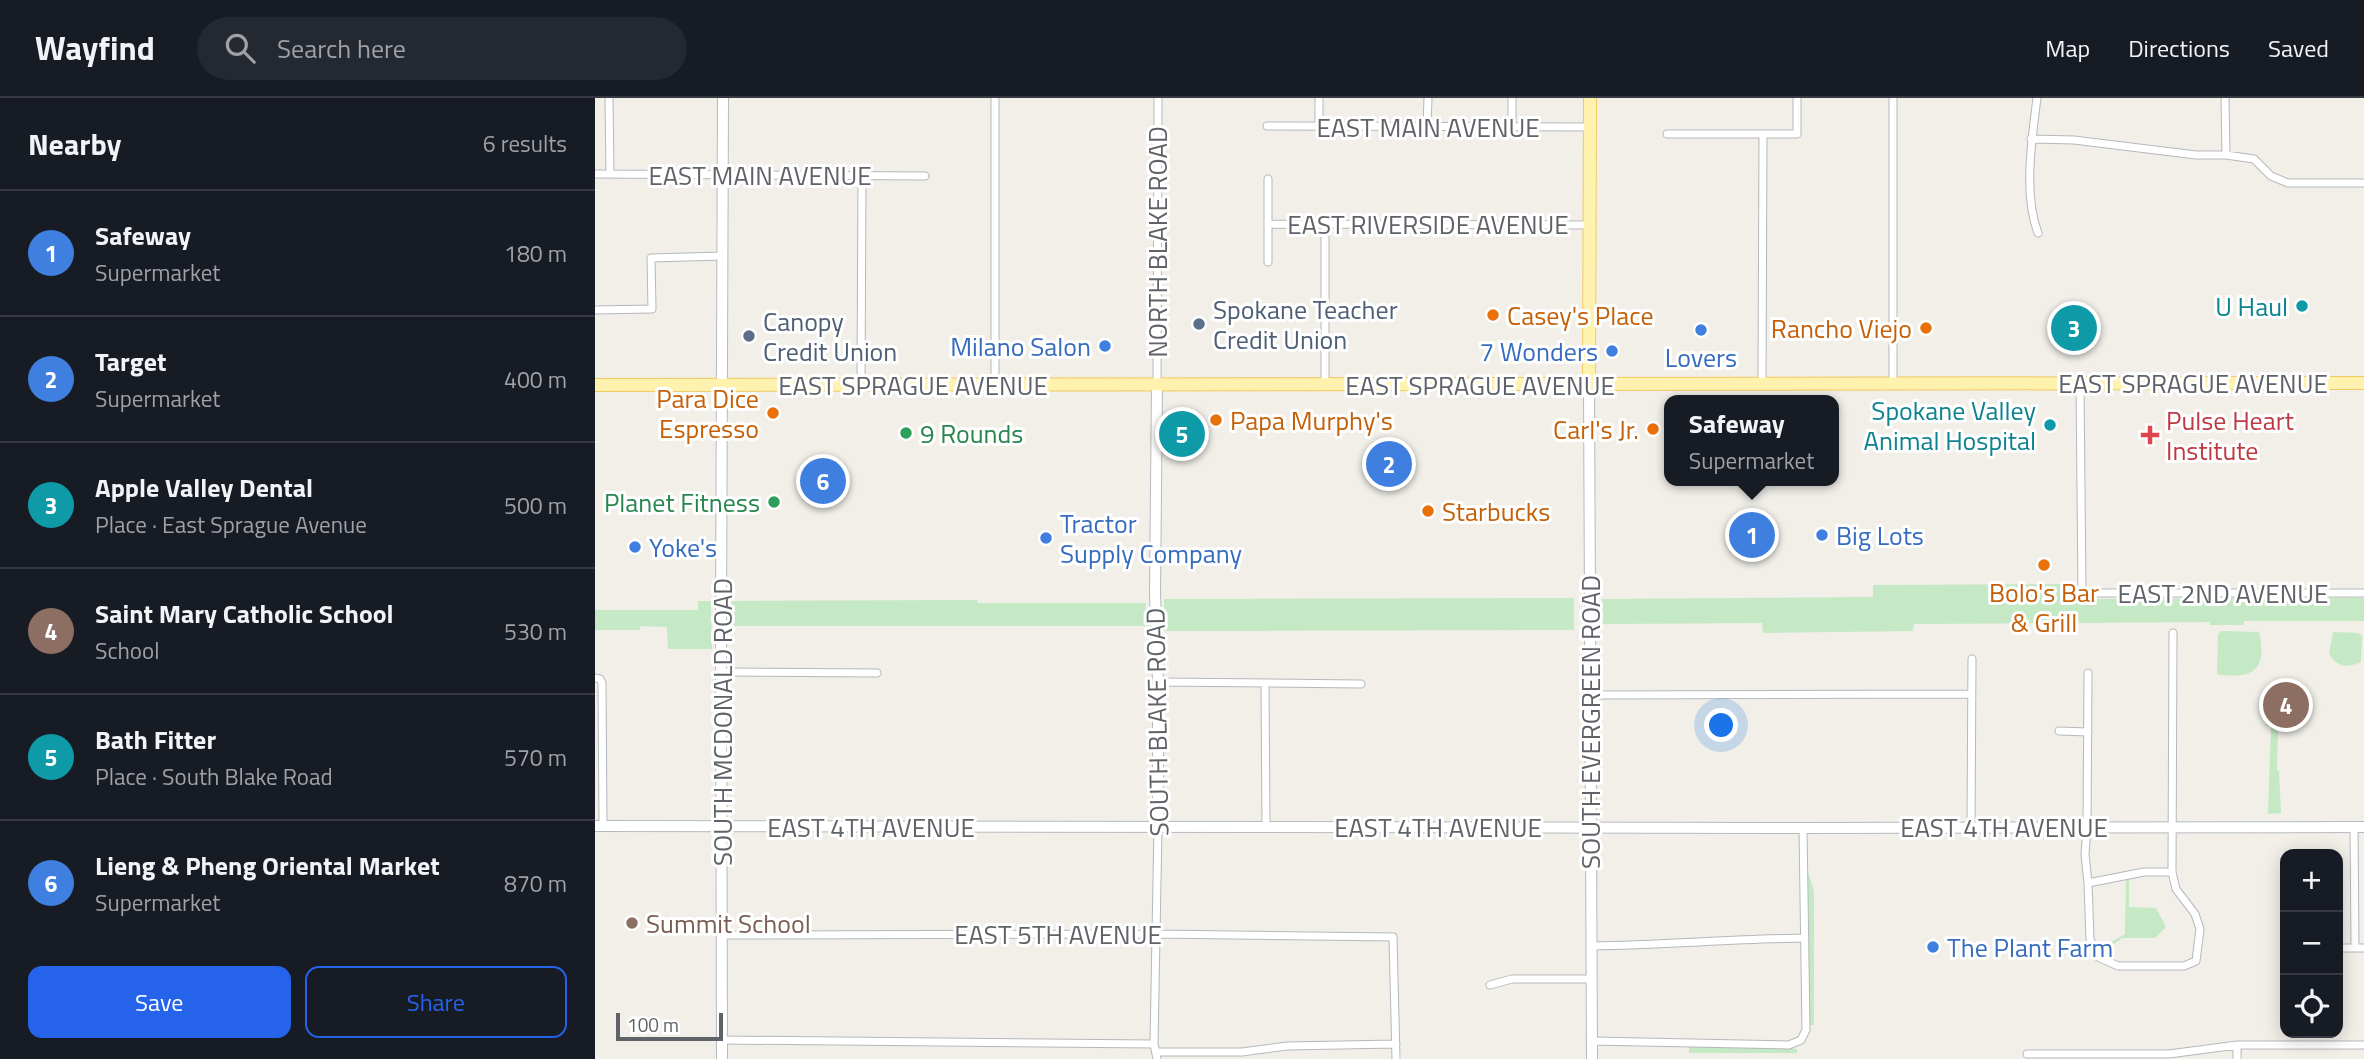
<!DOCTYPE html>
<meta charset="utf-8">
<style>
body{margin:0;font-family:"Titillium Web",sans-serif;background:#242831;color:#f1f3f6}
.controls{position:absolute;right:21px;bottom:21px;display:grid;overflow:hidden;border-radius:14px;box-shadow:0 4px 18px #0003}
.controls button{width:63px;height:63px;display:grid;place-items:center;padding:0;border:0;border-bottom:2px solid #363941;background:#171b24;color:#f1f3f6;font:35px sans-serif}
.scale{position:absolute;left:21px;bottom:18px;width:107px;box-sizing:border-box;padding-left:7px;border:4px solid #5f6368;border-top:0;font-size:19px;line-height:24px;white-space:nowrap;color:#5f6368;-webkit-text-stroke:5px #fff;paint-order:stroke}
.you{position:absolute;left:1127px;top:628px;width:24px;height:24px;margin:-18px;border:5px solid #fff;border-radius:50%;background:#1a73e8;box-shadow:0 0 0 10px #1a73e833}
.badge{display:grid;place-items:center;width:46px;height:46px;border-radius:50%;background:#2563eb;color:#fff;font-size:23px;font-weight:700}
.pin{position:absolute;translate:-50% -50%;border:4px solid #fff;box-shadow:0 2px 7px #0006}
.popup{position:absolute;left:1069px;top:297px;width:175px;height:91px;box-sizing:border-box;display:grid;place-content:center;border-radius:14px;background:#171b24;filter:drop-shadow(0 2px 5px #0005);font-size:23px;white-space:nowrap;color:#9ea1a6}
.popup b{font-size:26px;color:#f1f3f6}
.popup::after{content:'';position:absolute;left:50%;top:100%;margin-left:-14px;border:14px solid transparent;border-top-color:#171b24}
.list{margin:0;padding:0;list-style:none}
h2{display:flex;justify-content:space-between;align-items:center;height:91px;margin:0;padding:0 28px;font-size:30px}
h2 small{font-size:23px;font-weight:400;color:#9ea1a6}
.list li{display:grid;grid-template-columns:46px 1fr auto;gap:21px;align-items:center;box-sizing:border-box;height:126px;padding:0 28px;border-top:2px solid #363941}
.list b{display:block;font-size:26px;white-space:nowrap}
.list p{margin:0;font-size:23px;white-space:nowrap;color:#9ea1a6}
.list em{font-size:23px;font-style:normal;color:#9ea1a6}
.actions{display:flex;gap:14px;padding:21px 28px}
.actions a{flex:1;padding:16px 0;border:2px solid #2563eb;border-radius:14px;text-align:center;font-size:24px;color:#2563eb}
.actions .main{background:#2563eb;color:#fff}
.icon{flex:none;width:38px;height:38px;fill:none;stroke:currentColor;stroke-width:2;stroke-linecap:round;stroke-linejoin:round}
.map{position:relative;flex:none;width:1769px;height:961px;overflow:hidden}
header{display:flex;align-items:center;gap:42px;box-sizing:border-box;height:98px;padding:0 35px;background:#171b24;border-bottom:2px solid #363941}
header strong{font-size:33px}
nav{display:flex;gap:38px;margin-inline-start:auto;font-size:24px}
.search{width:490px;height:63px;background:#242831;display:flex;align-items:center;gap:18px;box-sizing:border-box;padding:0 24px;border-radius:38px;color:#9ea1a6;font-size:26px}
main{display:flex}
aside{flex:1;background:#171b24}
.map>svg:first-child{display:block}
</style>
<header>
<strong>Wayfind</strong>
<div class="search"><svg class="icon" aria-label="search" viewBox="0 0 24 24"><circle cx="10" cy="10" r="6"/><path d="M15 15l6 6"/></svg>Search here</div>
<nav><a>Map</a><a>Directions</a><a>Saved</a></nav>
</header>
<main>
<aside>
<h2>Nearby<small>6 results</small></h2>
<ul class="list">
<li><span class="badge" style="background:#3f7fe0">1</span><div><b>Safeway</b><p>Supermarket</p></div><em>180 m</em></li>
<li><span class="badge" style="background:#3f7fe0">2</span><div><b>Target</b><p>Supermarket</p></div><em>400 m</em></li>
<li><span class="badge" style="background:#0f9aa8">3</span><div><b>Apple Valley Dental</b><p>Place · East Sprague Avenue</p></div><em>500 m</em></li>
<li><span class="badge" style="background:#8d6e63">4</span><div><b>Saint Mary Catholic School</b><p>School</p></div><em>530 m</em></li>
<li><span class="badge" style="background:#0f9aa8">5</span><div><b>Bath Fitter</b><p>Place · South Blake Road</p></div><em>570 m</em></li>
<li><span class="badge" style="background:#3f7fe0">6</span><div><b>Lieng &amp; Pheng Oriental Market</b><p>Supermarket</p></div><em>870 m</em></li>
</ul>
<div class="actions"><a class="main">Save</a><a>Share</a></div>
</aside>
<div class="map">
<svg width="1769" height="961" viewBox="0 0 1769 961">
<rect width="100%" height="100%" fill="#f1efe8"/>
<!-- green -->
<path fill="#c5e8c5" d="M1478,486L1479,496L1485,501L1769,500V523H1649L1648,527H1615V524L1319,526L1318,533L1168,535L1167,525L1008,526L1007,501L1278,499V487Z
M979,500V532L565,533V516L569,515V501Z
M382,502L383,505H551V515L556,516V528H136V503Z
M103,503H116L117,551H73L72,529L45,528V532H0V512H103Z
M1626,533L1664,534C1673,572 1657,582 1622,576L1623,537Z
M1738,534L1763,535L1767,538L1766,564C1752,570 1743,570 1734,556Z
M1671,613H1688V628L1683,629L1682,672L1684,673L1686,715L1673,716L1676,628H1671Z
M1211,767L1219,793V927H1214V824Z
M1531,782H1534V809L1561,810L1571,829L1560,840H1527L1515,849L1513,846L1530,836Z
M1094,947L1202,951V955H1094Z"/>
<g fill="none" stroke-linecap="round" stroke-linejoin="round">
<!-- street casing -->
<g stroke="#b5b8bc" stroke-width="9">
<path id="street" d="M14,0L15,76
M400,0V287
M1442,0C1437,41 1428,96 1443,135
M1630,0L1631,57
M672,28L995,29
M724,28V0
M832,28L833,0
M917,28V0
M1072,36H1202V0
M1436,41L1479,42L1601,57H1631L1659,61L1676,78L1693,85H1769
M0,76L330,78
M673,126L994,127
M730,126V287
M673,164V81
M0,212L57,211L56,160L128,158
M1485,285L1487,495H1769
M1167,286L1168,36
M1298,286V0
M266,287L267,77
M562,287L563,0
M128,574L282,575
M1493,575L1492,730L1490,756L1493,785L1495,841L1503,859L1523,868H1589L1601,863L1605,831L1600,816L1581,791L1577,774L1578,535
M0,580L5,581L7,585L8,728
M563,584L766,586
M670,586L671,728
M994,597L1376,596
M1464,633L1493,634
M1759,728L1760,850
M1376,729L1377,561
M1493,785L1549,774H1577
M128,837L562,836L798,839L801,961
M997,848C1068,847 1139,841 1210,840
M1743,850H1769
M895,887L917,881H997
M127,942L559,946
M997,943L1194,947L1206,942L1211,932L1208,730
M1642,947V961
M562,954H647L692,948L801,946
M1432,956H1574L1642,947H1769
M562,961L559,946L563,729"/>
</g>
<!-- secondary casing -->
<g stroke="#b6babf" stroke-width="12">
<path id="secondary" d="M562,287L560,495L563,584V729
M994,287L997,961
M0,728L1208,730L1769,729
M127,961L126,522L128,0"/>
</g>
<!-- primary casing -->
<g stroke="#f2c960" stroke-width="14">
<path id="primary" d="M0,287L1769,285
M994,287L995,0"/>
</g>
<!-- street -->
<use href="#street" stroke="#fff" stroke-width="7"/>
<!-- secondary -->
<use href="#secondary" stroke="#fff" stroke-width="10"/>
<!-- primary -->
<use href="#primary" stroke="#fff2af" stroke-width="12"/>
</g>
<!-- markers -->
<g fill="#0f9aa8" stroke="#fff" stroke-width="2.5">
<circle cx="1707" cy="208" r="7"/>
<circle cx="1455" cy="327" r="7"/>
</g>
<g fill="#e8710a" stroke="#fff" stroke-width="2.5">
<circle cx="898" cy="217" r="7"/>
<circle cx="1331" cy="230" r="7"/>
<circle cx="178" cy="315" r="7"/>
<circle cx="621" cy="322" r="7"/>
<circle cx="1058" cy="331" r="7"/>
<circle cx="833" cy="413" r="7"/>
<circle cx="1449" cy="467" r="7"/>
</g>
<g fill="#5c6f8a" stroke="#fff" stroke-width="2.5">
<circle cx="604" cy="226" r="7"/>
<circle cx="154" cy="238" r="7"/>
</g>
<g fill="#3f7fe0" stroke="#fff" stroke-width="2.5">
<circle cx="1106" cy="232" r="7"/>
<circle cx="510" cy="248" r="7"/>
<circle cx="1017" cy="253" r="7"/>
<circle cx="1227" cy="437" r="7"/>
<circle cx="451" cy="440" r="7"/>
<circle cx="40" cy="449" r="7"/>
<circle cx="1338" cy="849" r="7"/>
</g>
<g fill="#2e9e5b" stroke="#fff" stroke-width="2.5">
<circle cx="311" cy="335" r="7"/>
<circle cx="179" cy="404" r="7"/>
</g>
<path fill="#e0444e" stroke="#fff" stroke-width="2.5" d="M1551.5 326.5h7v7h7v7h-7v7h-7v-7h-7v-7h7z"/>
<circle fill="#8d6e63" stroke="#fff" stroke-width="2.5" cx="37" cy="825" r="7"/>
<g text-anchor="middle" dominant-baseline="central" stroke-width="6" stroke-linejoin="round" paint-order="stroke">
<!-- street labels -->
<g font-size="26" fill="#5f6368" stroke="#fff">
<text x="833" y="29">EAST MAIN AVENUE</text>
<text x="165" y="77">EAST MAIN AVENUE</text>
<text x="833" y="126">EAST RIVERSIDE AVENUE</text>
<text transform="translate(562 144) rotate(-90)">NORTH BLAKE ROAD</text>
<text x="1598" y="285">EAST SPRAGUE AVENUE</text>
<text x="318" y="287">EAST SPRAGUE AVENUE</text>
<text x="885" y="287">EAST SPRAGUE AVENUE</text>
<text x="1628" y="495">EAST 2ND AVENUE</text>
<text transform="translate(127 624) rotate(-90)">SOUTH MCDONALD ROAD</text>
<text transform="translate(562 624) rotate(-91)">SOUTH BLAKE ROAD</text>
<text transform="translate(995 624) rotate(-90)">SOUTH EVERGREEN ROAD</text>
<text x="276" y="729">EAST 4TH AVENUE</text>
<text x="843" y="729">EAST 4TH AVENUE</text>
<text x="1409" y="729">EAST 4TH AVENUE</text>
<text x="463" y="836">EAST 5TH AVENUE</text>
</g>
<!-- culture labels -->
<g font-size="26" fill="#0d838f" stroke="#fff" text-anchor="end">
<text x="1693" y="208">U Haul</text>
<text x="1441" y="312">Spokane Valley<tspan x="1441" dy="30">Animal Hospital</tspan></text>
</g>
<!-- service labels -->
<g font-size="26" fill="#4e5e75" stroke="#fff" text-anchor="start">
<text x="618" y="211">Spokane Teacher<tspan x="618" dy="30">Credit Union</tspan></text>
<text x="168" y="223">Canopy<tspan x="168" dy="30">Credit Union</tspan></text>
</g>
<!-- food labels -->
<g font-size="26" fill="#c56008" stroke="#fff" text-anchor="start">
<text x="912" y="217">Casey's Place</text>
<text x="1317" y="230" text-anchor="end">Rancho Viejo</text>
<text x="164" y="300" text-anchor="end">Para Dice<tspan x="164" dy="30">Espresso</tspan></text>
<text x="635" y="322">Papa Murphy's</text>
<text x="1044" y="331" text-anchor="end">Carl's Jr.</text>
<text x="847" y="413">Starbucks</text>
<text x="1449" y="494" text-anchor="middle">Bolo's Bar<tspan x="1449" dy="30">&amp; Grill</tspan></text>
</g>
<!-- shop labels -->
<g font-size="26" fill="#366cbe" stroke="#fff" text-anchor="start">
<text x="496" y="248" text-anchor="end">Milano Salon</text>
<text x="1003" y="253" text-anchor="end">7 Wonders</text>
<text x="1106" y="259" text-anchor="middle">Lovers</text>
<text x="465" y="425">Tractor<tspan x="465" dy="30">Supply Company</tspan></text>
<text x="1241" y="437">Big Lots</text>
<text x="54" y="449">Yoke's</text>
<text x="1352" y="849">The Plant Farm</text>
</g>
<!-- health labels -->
<g font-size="26" fill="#be3a42" stroke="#fff" text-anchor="start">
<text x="1571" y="322">Pulse Heart<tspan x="1571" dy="30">Institute</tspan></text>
</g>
<!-- leisure labels -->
<g font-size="26" fill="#27864d" stroke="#fff" text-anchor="start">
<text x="325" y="335">9 Rounds</text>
<text x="165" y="404" text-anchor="end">Planet Fitness</text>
</g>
<!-- education labels -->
<g font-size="26" fill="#785e54" stroke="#fff" text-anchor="start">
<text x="51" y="825">Summit School</text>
</g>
</g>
</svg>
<div class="controls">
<button>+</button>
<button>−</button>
<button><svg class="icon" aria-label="locate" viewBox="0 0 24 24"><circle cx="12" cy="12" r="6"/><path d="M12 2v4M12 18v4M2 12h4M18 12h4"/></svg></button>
</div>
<div class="scale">100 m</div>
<div class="you"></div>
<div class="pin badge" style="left:1157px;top:437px;background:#3f7fe0">1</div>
<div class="popup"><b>Safeway</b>Supermarket</div>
<div class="pin badge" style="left:794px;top:366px;background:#3f7fe0">2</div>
<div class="pin badge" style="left:1479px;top:230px;background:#0f9aa8">3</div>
<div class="pin badge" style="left:1691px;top:607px;background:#8d6e63">4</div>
<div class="pin badge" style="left:587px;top:336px;background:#0f9aa8">5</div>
<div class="pin badge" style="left:228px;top:383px;background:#3f7fe0">6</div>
</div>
</main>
